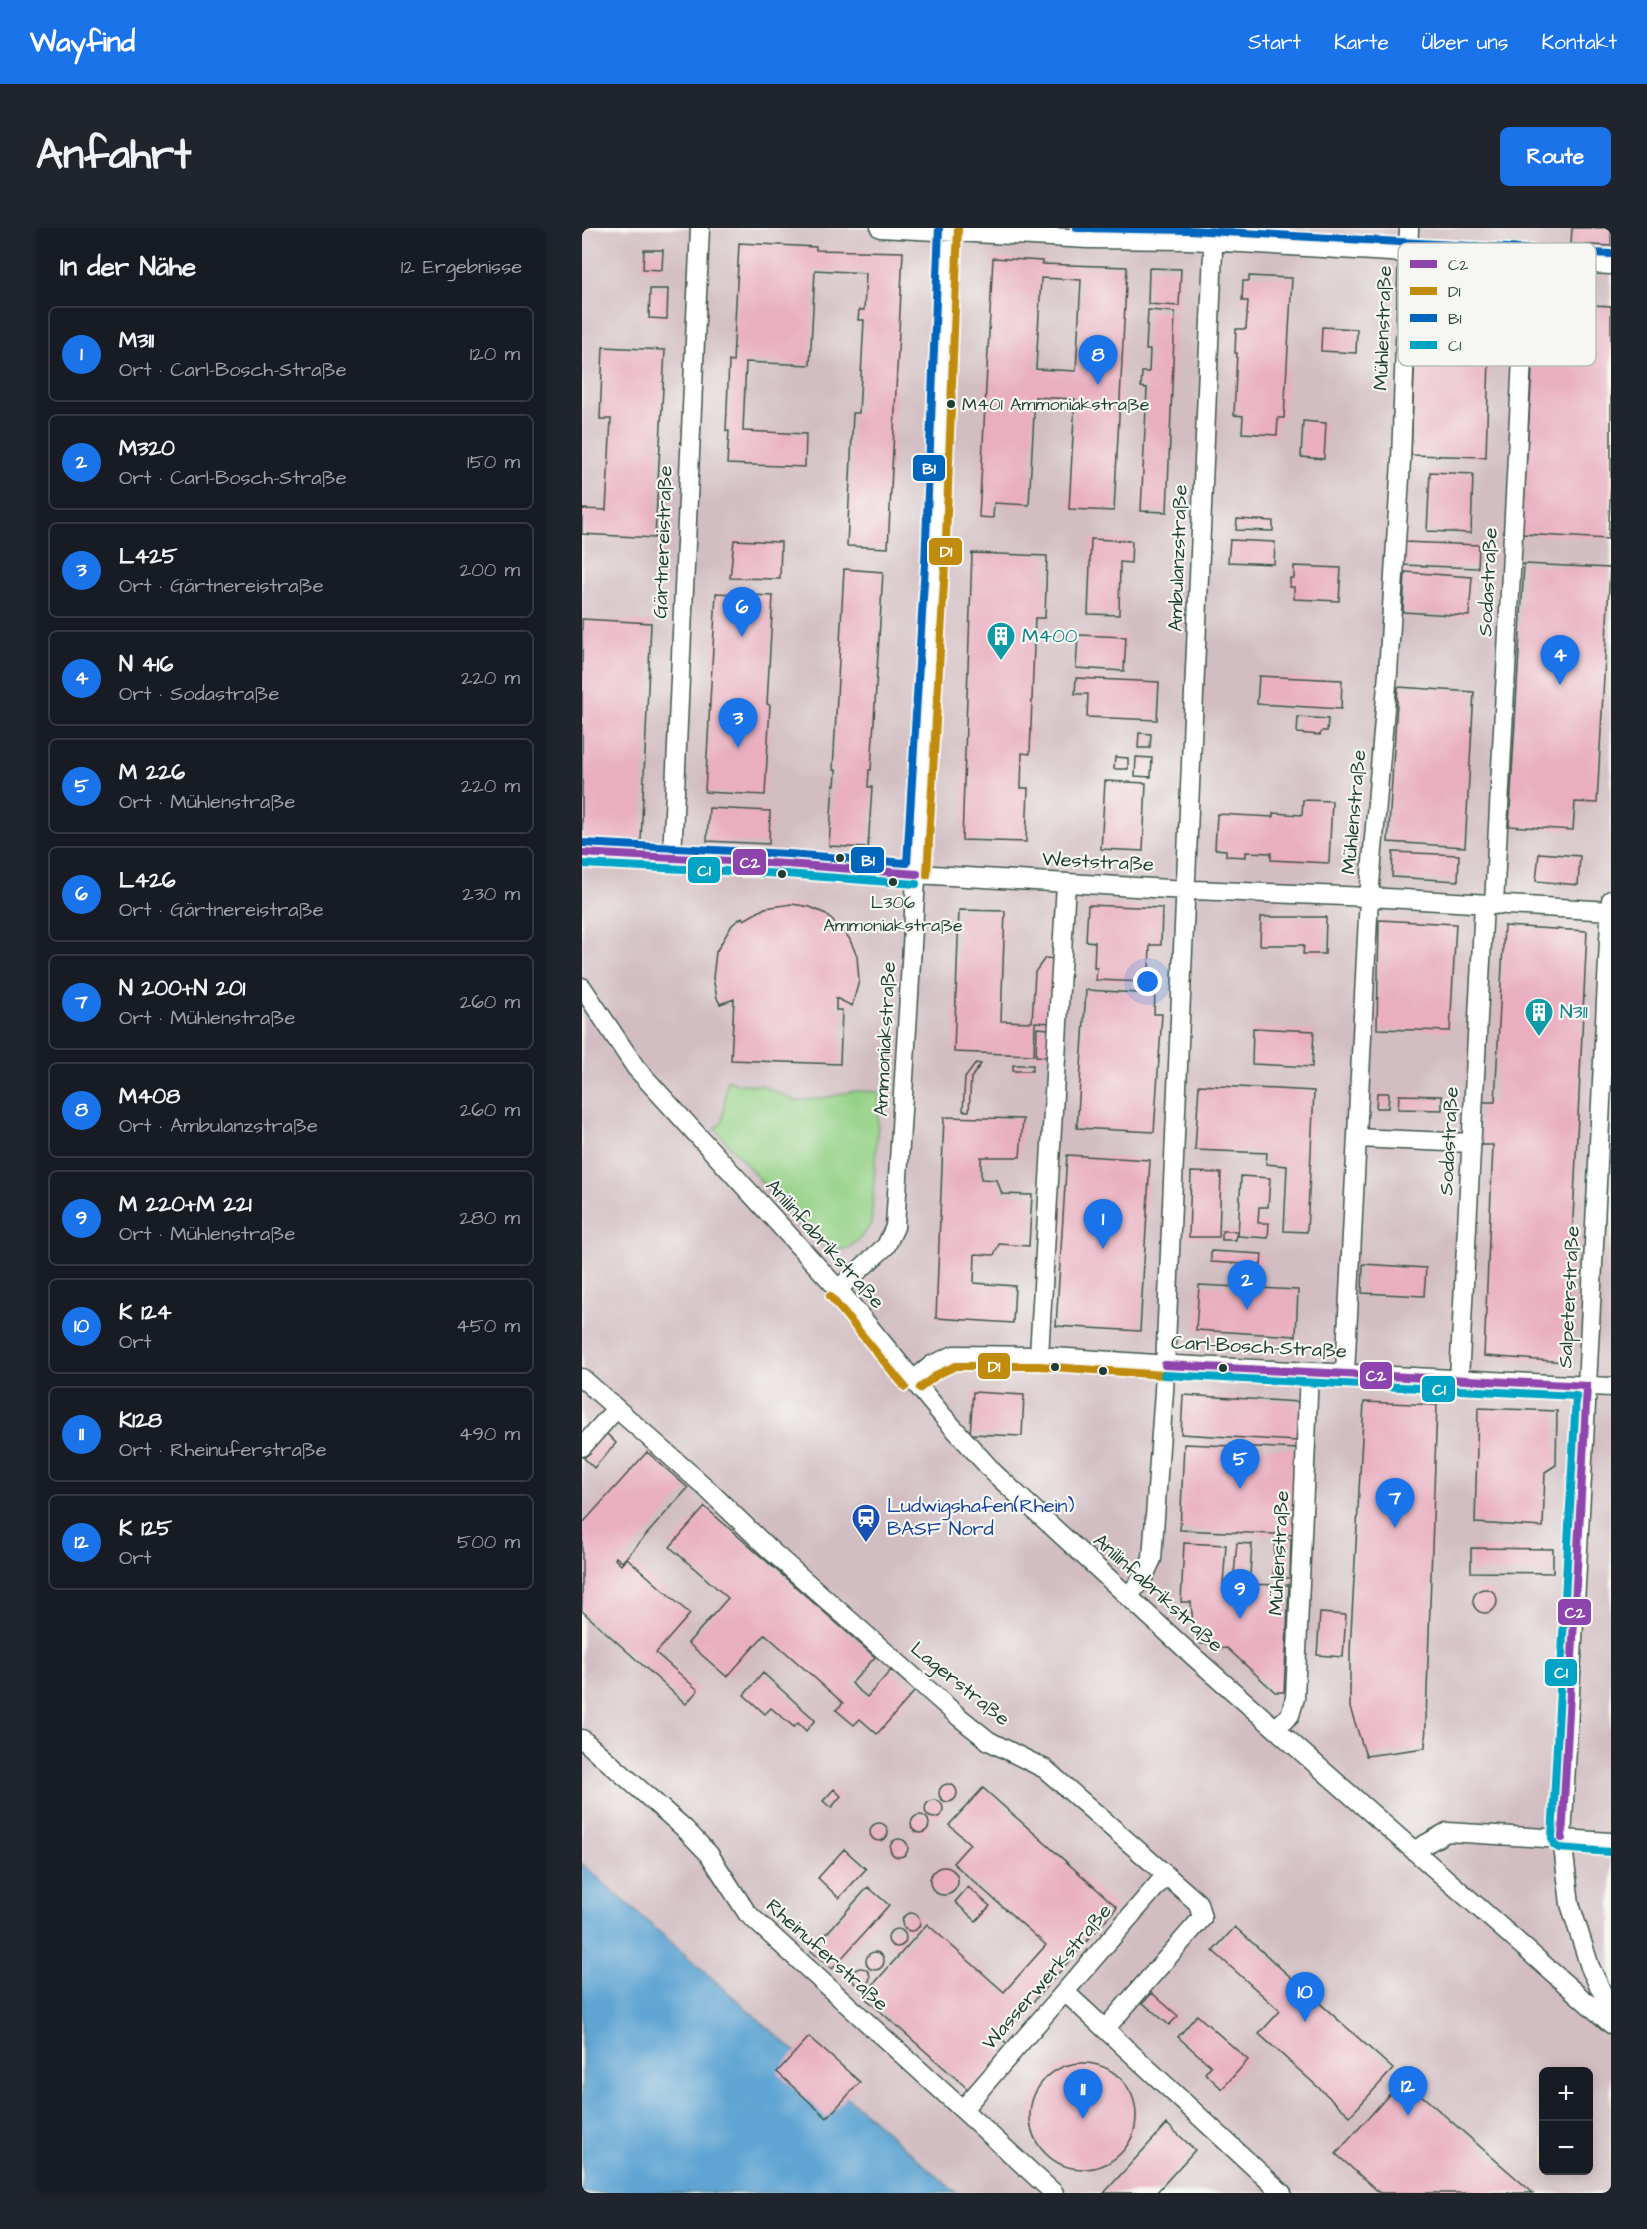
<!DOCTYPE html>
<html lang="de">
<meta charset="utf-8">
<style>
body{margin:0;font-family:"Architects Daughter",sans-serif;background:#20242c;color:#f1f3f6}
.controls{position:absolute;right:18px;bottom:18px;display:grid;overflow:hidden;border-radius:9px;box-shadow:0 3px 15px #0003}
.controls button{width:54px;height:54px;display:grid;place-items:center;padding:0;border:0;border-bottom:2px solid #363941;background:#171b24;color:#f1f3f6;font:30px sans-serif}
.you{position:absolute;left:566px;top:754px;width:21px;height:21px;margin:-15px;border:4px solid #fff;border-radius:50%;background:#1a73e8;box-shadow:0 0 0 9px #1a73e833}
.badge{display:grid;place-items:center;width:39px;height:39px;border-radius:50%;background:#1a73e8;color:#fff;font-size:20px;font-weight:700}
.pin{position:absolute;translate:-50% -50px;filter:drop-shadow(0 2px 3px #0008)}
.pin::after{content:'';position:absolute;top:32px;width:21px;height:18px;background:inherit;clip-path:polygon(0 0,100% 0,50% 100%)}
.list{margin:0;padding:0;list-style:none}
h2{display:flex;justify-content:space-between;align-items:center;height:78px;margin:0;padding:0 24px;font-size:26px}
h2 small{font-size:20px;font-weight:400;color:#9ea1a6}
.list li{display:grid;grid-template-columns:39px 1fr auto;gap:18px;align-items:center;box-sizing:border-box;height:96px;margin:0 12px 12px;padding:0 12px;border:2px solid #363941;border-radius:9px}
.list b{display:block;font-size:22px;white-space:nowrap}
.list p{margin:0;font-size:20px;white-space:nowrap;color:#9ea1a6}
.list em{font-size:20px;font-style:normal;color:#9ea1a6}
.map{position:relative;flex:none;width:1029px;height:1965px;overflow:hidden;border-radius:9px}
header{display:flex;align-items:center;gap:36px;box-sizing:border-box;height:84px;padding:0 30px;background:#1a73e8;color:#fff}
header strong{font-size:28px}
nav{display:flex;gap:33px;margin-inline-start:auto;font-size:21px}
.intro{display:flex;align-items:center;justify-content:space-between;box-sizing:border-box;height:144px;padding:0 36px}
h1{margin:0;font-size:42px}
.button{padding:15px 27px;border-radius:9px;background:#1a73e8;color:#fff;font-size:21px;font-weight:700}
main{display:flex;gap:36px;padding:0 36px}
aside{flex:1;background:#171b24;border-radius:9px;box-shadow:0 3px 15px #0003}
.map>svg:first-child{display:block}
</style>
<header>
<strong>Wayfind</strong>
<nav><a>Start</a><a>Karte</a><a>Über uns</a><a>Kontakt</a></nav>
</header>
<div class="intro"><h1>Anfahrt</h1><a class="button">Route</a></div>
<main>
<aside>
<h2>In der Nähe<small>12 Ergebnisse</small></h2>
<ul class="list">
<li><span class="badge">1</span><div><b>M311</b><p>Ort · Carl-Bosch-Straße</p></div><em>120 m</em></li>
<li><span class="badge">2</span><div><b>M320</b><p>Ort · Carl-Bosch-Straße</p></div><em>150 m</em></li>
<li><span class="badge">3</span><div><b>L425</b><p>Ort · Gärtnereistraße</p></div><em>200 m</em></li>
<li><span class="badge">4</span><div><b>N 416</b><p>Ort · Sodastraße</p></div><em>220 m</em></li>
<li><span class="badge">5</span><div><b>M 226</b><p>Ort · Mühlenstraße</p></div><em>220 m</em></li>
<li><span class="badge">6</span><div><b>L426</b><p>Ort · Gärtnereistraße</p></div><em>230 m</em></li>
<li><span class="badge">7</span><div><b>N 200+N 201</b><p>Ort · Mühlenstraße</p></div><em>260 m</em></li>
<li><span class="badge">8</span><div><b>M408</b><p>Ort · Ambulanzstraße</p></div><em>260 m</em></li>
<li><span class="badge">9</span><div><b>M 220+M 221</b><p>Ort · Mühlenstraße</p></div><em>280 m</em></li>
<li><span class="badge">10</span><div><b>K 124</b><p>Ort</p></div><em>450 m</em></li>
<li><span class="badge">11</span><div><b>K128</b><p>Ort · Rheinuferstraße</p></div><em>490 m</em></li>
<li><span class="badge">12</span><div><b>K 125</b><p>Ort</p></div><em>500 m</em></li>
</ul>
</aside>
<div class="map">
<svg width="1029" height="1965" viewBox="0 0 1029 1965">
<rect width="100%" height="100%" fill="#f6f6f2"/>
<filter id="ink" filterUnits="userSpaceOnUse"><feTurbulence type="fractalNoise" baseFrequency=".0167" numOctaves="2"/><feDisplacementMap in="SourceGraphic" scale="12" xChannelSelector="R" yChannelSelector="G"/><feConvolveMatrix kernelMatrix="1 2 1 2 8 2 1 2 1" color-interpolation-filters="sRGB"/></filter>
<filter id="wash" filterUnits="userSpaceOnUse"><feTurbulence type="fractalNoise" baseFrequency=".008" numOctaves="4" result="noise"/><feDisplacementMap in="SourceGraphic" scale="24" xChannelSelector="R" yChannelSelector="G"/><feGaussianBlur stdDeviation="1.35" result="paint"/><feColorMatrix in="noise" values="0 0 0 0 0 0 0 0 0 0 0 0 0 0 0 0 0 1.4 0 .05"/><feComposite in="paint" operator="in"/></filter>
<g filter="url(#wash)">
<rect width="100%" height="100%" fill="#efe4c9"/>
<!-- industrial -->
<path fill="#d2bec2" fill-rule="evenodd" d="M0,0H1029V1965H374L0,1636ZM962,1844H1006V1942H962Z"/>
<!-- green -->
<path fill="#95d287" stroke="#5a885e" stroke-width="1.5" d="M145,852L155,856L179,857L214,873L242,870L272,863L298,864L289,996C271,1022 260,1030 231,1012L133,901L140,894Z"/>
<!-- water -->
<path fill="#5ea4d3" stroke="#3e7084" stroke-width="1.5" d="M0,1636L374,1965H0Z"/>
<g id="blocks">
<!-- building -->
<path fill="#e9aec0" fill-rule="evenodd" d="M990,0H1029V18L989,16Z
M157,15L234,19V22L321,24L306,320L265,318L271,185H277L282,92H276L277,82H282L284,45L233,42L228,137L164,134L161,203L224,206L223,239L145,236L147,203H144L147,133L151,134Z
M62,22H81L80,42L61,41Z
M411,30L460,33V36L545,39L532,283L487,281L493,171L453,169L447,277L412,275L411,290L397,289ZM459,50L499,52L494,143L454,141Z
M567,40L599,41L597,78L566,76Z
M667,48L710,50L702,190H696L695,207L660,205L661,188L652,187L655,125H653L654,101H664L666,73H660L661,53H667Z
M68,61H86L85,91L67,90Z
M835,63L909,65L904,229L829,227Z
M954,74L1029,78V255L1026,311L940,306Z
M566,82L593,84L585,284L559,283L565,160L559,159L560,144H567L568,122H564Z
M740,99L775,101L774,125L739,123Z
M21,119L83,122L73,310L0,306V281L24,282L29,191H18Z
M721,193L744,195L742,231L719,229Z
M848,244L891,246L889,305L845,303Z
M655,291L691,293V303L654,302Z
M509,311L550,313L549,335L538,334L537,387L506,386Z
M152,312L199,314L198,351L148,350Z
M648,312L693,314L692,336L646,334Z
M822,314L897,317L896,340L821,337Z
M390,325L465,328L463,390H453L448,526L440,525L439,560H446L444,614L380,612Z
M942,336L1028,340L1015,575L993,574L991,602L927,598Z
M712,338L759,340L757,373L712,371V359H708V350H712Z
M262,341L301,344L289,542H287L286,559H290L286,620L247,618L251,557H253L254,545V542H251Z
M823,344L890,349L887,388L821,384Z
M134,365L191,368L185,476L188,477L183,567L123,564Z
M0,391L69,395L59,613L0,611Z
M496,407L544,409L542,443L494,440Z
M677,448L760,452L759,481L675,476Z
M494,450L577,454L575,492L505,489L506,466H493Z
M816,459L892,464L883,619L806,614Z
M716,489L746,491L745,503H740L738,507L715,505Z
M557,505L569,506L568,520H556Z
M533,529L546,530V541H532Z
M554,529L570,530L569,549L553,548Z
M523,553L564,555L561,623L519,621Z
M721,572L750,573L747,635L689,632V625L664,624V629L644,628V622L633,621L635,586L691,589V585L720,587Z
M127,580L188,583L187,616L125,613Z
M811,624L877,627L876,653L810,649Z
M957,625L998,628L996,657L954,653Z
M210,676L228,679L244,686L267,710L275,728L277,753L270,778L254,770V782H260L258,836L149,832L152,771L138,776L135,770L131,750L134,724L150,697L160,689L162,692L183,680Z
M506,677L580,680L579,717H568L567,743H565L564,754L514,752L515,740H512L513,714L504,713Z
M377,682L423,683L419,793L450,794L453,744L463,730L474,731L470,795L453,794L452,827L372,824Z
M679,689H744L743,726H721L722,717H678Z
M797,692L874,696L868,803L795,801Z
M922,698L1005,703L984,1134L902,1128L911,917H898L900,874H913Z
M504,762L573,766L572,786H580L572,904L495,900Z
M455,800L467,801L466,829L454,828Z
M671,800L732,803L730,839L670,836Z
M394,835L399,836L389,850L387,883H381L383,850Z
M431,837H451L450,843H431Z
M617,857L732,863L725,1004L702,1003L705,938L684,936L685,925L613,922Z
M795,865H807L806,880H794Z
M817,867L860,868V882L816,881Z
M362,889L441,891L438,929H399V951L415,952L420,966L450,967L447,1018L417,1016L412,1027L393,1026L392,1055L433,1058L431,1095L354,1090Z
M485,927L568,932L558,1103L474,1098Z
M609,944L639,945L637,1009H607Z
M659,948L688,950L686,979H677L676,995H687L686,1010L656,1008Z
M640,1003H655L654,1012H640Z
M629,1023L680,1026L679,1037L629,1034Z
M781,1036L844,1040L842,1068L780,1065Z
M617,1057L716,1062L714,1108L614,1102Z
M391,1164L442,1167L440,1208L388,1206Z
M601,1167L717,1174L715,1213L599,1206Z
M782,1174L855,1177L843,1520L784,1528L768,1480V1422Z
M896,1180L975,1183L974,1237L963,1244L961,1299L893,1295Z
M24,1205L34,1215L12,1240L2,1230Z
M602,1216L719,1221L715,1307L598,1302Z
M65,1224L106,1260L40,1334L34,1329L33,1331L39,1337L45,1330L108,1386L74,1425L116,1462L104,1476L0,1383V1296Z
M123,1279L293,1429L270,1455L273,1459L285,1469L309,1442L333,1463L295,1506L278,1491L272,1497L254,1482L261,1475L183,1406L145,1449L106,1415L146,1370L88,1319Z
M693,1311H709L708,1350H691Z
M602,1315L644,1317L641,1356L707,1357L702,1464H693L645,1420L636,1421L635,1416H619V1407H612L609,1374H599Z
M655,1315L670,1316L668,1347L652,1346Z
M889,1320L971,1321V1345L889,1344Z
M891 1373a12 12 0 1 1 24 0a12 12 0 1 1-24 0Z
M738,1385L764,1387L761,1429L735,1427Z
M181,1445L233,1492L224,1503L216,1495L212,1499L189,1480L183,1486L162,1467Z
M357 1565a9 9 0 1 1 18 0a9 9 0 1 1-18 0Z
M401,1560L535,1679L419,1810L427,1818L387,1862L281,1768L345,1696L422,1764L464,1717L371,1635L388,1616L367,1597Z
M252,1561L259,1568L249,1580L241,1573Z
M343 1581a9 9 0 1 1 18 0a9 9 0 1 1-18 0Z
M329 1596a9 9 0 1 1 18 0a9 9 0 1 1-18 0Z
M288 1604a9 9 0 1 1 18 0a9 9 0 1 1-18 0Z
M308 1620a9 9 0 1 1 18 0a9 9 0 1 1-18 0Z
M262,1621L284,1641L257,1670L236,1650Z
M348 1653a14 14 0 1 1 28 0a14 14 0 1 1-28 0Z
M286,1659L307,1677L250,1741L229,1723Z
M386,1659L408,1678L394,1693L373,1674Z
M320 1694a9 9 0 1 1 18 0a9 9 0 1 1-18 0Z
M653,1699L811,1841L768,1888L677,1806L698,1783L631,1723Z
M306 1710a9 9 0 1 1 18 0a9 9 0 1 1-18 0Z
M284 1733a9 9 0 1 1 18 0a9 9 0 1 1-18 0Z
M270 1749a9 9 0 1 1 18 0a9 9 0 1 1-18 0Z
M570,1765L596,1788L587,1797L561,1775Z
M615,1787L666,1832L640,1861L623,1845L629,1838L596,1809Z
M227,1809L278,1854L245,1890L195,1844Z
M448 1888a53 53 0 1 1 106 0a53 53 0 1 1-106 0Z
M821,1851L951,1965H798L754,1926Z
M585,1896L613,1922L574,1965H522Z"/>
</g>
</g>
<g filter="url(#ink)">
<use href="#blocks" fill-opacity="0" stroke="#3e564a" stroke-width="1.5"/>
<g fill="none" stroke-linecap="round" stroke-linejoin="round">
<!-- minor casing -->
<g stroke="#3e564a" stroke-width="21">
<path id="minor" d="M298,0L506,11L607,12L1029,37
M0,625L205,636L335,646L587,661L787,669L1029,683
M90,630L118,0
M1029,672L1005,1158L980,1610L988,1676L1008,1739L1029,1783
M912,677L945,33
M0,759L54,840L256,1061L360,1187L412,1245L612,1429L1029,1796
M775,910L889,915
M256,1061L304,1018L313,999L353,337L366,0
M457,1128L484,655
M763,1146L787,669L806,445L819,233L827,0
M0,1150L121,1257L186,1320L377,1489L407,1513L463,1541L616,1675L620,1690L523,1801
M877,1151L902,676
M331,1152L350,1137L372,1127L457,1128L573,1136L1029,1159
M0,1219L34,1181
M546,1369L562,1348L570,1331L582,1163L632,0
M694,1500L708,1487L713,1470L727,1144
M0,1511L102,1600L127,1626L165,1685L472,1965
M833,1622L865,1604L1029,1614
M483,1764L700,1965
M381,1881L584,1647"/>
</g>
<!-- minor -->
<use href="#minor" stroke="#fff" stroke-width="18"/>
<!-- bus-1 casing -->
<g stroke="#f6f6f2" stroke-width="12">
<path id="bus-1" d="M0,625L205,636L335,646
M583,1137L1005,1158
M980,1610L1005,1158"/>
</g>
<!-- bus-2 casing -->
<g stroke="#f6f6f2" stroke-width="12">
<path id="bus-2" d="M345,647L363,337L376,0
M248,1068L323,1159
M338,1160L356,1146L374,1138H457L582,1147"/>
</g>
<!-- bus-3 casing -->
<g stroke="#f6f6f2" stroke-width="12">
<path id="bus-3" d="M495,0L608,2L1029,26
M1,615L206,626L325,635L343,336L357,0"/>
</g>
<!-- bus-4 casing -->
<g stroke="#f6f6f2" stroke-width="12">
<path id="bus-4" d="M0,636L204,646L334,656
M582,1147L994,1168L970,1610L972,1617L977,1620L1028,1624"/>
</g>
<!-- bus-1 -->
<use href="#bus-1" stroke="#8e44ad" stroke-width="8"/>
<!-- bus-2 -->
<use href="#bus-2" stroke="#c18c0d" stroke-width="8"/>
<!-- bus-3 -->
<use href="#bus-3" stroke="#0065bd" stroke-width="8"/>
<!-- bus-4 -->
<use href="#bus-4" stroke="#02a4c6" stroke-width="8"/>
</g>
</g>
<!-- icons -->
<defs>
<g id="building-pin" transform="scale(1.5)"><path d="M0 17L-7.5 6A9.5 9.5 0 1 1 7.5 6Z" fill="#0f9aa8" stroke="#f6f6f2"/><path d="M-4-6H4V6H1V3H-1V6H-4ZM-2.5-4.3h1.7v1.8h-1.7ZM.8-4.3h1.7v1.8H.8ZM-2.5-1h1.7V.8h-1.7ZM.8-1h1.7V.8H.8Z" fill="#fff"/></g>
<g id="station-pin" transform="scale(1.5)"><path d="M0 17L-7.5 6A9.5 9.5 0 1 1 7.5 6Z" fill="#1a4fb4" stroke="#f6f6f2"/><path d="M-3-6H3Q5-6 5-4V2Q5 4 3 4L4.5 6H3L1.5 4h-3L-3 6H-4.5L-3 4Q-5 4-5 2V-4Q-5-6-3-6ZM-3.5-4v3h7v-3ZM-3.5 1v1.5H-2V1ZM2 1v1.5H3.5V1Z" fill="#fff"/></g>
</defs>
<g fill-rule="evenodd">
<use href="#building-pin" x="419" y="408"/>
<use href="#building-pin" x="957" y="784"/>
<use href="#station-pin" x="284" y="1290"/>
</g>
<!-- markers -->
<g fill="#1f3d34" stroke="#f6f6f2" stroke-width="2">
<circle cx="369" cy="176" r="5"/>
<circle cx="258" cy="630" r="5"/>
<circle cx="200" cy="646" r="5"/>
<circle cx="311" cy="654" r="5"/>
<circle cx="473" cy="1139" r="5"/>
<circle cx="641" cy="1140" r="5"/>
<circle cx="521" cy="1143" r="5"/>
</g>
<g text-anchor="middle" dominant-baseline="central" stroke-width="4.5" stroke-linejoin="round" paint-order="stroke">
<!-- bus labels -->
<g font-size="18" fill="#1f3d34" stroke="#f6f6f2" text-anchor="start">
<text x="380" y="176">M401 Ammoniakstraße</text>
<text x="311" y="674" text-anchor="middle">L306<tspan x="311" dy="23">Ammoniakstraße</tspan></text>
</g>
<!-- street labels -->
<g font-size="20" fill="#1f3d34" stroke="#f6f6f2">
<text transform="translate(801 100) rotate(-88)">Mühlenstraße</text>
<text transform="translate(81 314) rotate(-88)">Gärtnereistraße</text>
<text transform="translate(596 330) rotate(-88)">Ambulanzstraße</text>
<text transform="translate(906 354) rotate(-87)">Sodastraße</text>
<text transform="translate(772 584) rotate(-85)">Mühlenstraße</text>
<text transform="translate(516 634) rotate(3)">Weststraße</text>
<text transform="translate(303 811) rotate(-87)">Ammoniakstraße</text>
<text transform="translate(867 913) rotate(-87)">Sodastraße</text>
<text transform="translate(243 1016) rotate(48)">Anilinfabrikstraße</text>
<text transform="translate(987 1069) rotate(-87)">Salpeterstraße</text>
<text transform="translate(677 1119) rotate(3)">Carl-Bosch-Straße</text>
<text transform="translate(697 1325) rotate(-87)">Mühlenstraße</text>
<text transform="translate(576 1365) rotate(42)">Anilinfabrikstraße</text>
<text transform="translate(378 1456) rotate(39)">Lagerstraße</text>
<text transform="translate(245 1727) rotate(42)">Rheinuferstraße</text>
<text transform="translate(465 1749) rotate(-49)">Wasserwerkstraße</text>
</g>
<!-- culture labels -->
<g font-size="20" fill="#0d838f" stroke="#f6f6f2" text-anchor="start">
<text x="440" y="408">M400</text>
<text x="978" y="784">N311</text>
</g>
<!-- transit labels -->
<g font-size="20" fill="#164399" stroke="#f6f6f2" text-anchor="start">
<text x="305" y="1278">Ludwigshafen(Rhein)<tspan x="305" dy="23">BASF Nord</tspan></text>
</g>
</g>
<!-- legend -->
<rect x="816" y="15" width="198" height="123" rx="9" fill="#f6f6f2" stroke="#b6beb9" stroke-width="1.5"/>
<rect x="828" y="32" width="27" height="8" fill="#8e44ad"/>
<rect x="828" y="59" width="27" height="8" fill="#c18c0d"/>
<rect x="828" y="86" width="27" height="8" fill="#0065bd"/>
<rect x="828" y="113" width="27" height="8" fill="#02a4c6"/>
<g font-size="16" fill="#1f3d34">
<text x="866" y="42">C2</text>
<text x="866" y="69">D1</text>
<text x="866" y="96">B1</text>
<text x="866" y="123">C1</text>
</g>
<g stroke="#f6f6f2" stroke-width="2">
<rect x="330" y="226" width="34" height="28" rx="6" fill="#0065bd"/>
<rect x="346" y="309" width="35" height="29" rx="6" fill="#c18c0d"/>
<rect x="268" y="618" width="35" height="28" rx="6" fill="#0065bd"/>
<rect x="150" y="620" width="35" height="28" rx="6" fill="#8e44ad"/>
<rect x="105" y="628" width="34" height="28" rx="6" fill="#02a4c6"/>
<rect x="395" y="1124" width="34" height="28" rx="6" fill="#c18c0d"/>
<rect x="777" y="1133" width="34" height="29" rx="6" fill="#8e44ad"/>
<rect x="839" y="1147" width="35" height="28" rx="6" fill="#02a4c6"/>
<rect x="975" y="1370" width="35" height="28" rx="6" fill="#8e44ad"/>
<rect x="962" y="1430" width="34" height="29" rx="6" fill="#02a4c6"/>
</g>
<g font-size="16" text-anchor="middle" font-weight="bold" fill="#fff">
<text x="347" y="246">B1</text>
<text x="364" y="329">D1</text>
<text x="286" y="638">B1</text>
<text x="168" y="640">C2</text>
<text x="122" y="648">C1</text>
<text x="412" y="1144">D1</text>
<text x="794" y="1153">C2</text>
<text x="857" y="1167">C1</text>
<text x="993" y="1390">C2</text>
<text x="979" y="1450">C1</text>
</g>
</svg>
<div class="controls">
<button>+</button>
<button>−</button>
</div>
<div class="you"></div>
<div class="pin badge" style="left:521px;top:1021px">1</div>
<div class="pin badge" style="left:665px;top:1082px">2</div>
<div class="pin badge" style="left:156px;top:520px">3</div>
<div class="pin badge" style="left:978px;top:457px">4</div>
<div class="pin badge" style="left:658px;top:1261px">5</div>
<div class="pin badge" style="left:160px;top:409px">6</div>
<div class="pin badge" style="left:813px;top:1300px">7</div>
<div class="pin badge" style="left:516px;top:157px">8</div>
<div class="pin badge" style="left:658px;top:1391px">9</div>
<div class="pin badge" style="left:723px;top:1794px">10</div>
<div class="pin badge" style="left:501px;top:1891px">11</div>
<div class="pin badge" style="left:826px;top:1888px">12</div>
</div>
</main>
